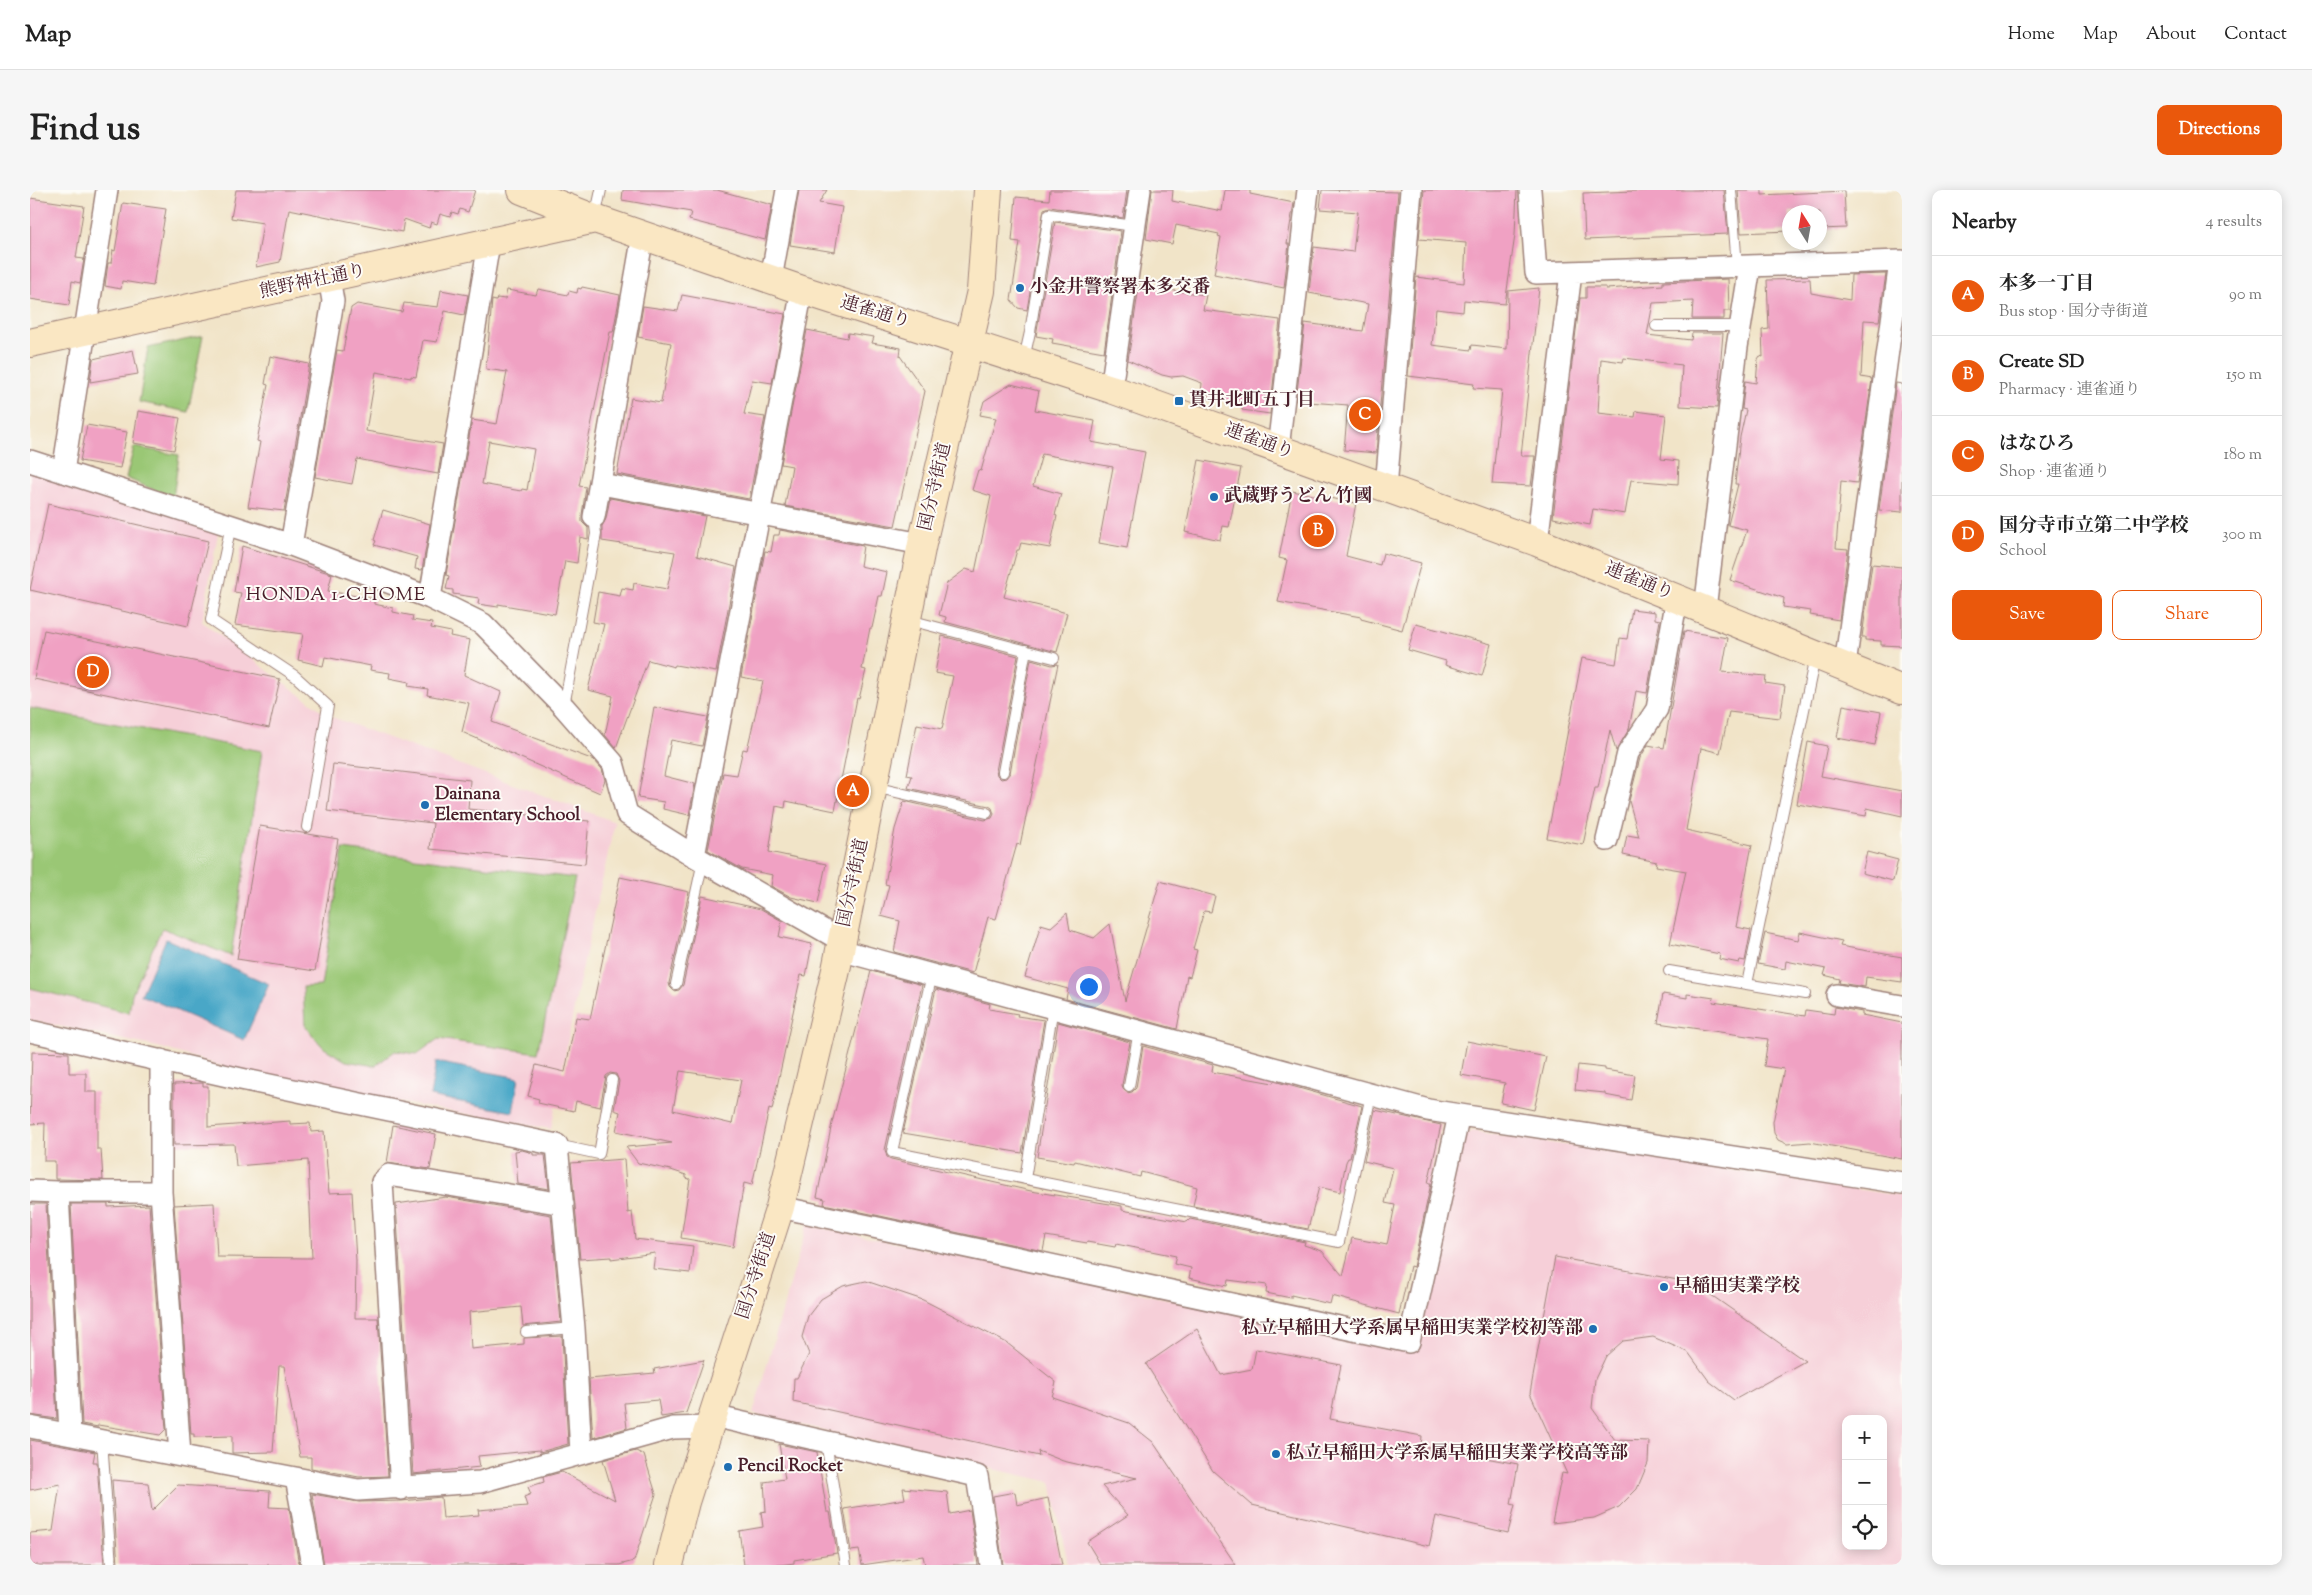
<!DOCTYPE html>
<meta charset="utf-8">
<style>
body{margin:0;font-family:"Sorts Mill Goudy","Noto Serif JP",serif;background:#f6f6f6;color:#222}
.controls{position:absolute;right:15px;bottom:15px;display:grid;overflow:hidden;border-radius:10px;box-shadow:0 2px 12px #0003}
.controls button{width:45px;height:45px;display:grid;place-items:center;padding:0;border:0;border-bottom:1px solid #e0e0e0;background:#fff;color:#222;font:25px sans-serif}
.compass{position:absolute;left:1752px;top:15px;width:45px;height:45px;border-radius:50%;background:#fff;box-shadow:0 2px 12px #0003;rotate:349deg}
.you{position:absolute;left:1058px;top:796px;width:18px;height:18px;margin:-12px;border:4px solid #fff;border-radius:50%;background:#1a73e8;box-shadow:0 0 0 8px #1a73e833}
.badge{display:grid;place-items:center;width:32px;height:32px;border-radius:50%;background:#ea580c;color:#fff;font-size:16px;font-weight:700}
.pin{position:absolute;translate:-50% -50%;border:2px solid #fff;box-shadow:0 1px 5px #0006}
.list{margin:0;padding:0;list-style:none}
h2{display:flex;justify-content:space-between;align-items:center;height:65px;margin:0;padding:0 20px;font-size:21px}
h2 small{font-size:16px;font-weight:400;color:#767676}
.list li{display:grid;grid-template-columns:32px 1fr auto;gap:15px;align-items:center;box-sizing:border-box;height:80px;padding:0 20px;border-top:1px solid #e0e0e0}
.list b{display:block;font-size:19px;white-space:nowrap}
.list p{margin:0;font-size:16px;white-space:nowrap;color:#767676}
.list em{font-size:16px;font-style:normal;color:#767676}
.actions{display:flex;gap:10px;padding:15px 20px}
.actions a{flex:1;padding:11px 0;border:1px solid #ea580c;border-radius:10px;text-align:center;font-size:18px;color:#ea580c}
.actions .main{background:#ea580c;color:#fff}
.icon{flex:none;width:28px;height:28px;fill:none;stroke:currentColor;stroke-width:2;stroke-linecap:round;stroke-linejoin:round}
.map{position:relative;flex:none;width:1872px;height:1375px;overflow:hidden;border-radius:10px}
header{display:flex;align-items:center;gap:30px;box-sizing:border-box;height:70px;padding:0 25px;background:#fff;border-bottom:1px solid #e0e0e0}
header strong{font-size:24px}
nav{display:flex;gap:28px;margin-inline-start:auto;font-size:18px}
.intro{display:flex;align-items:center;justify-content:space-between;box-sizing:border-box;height:120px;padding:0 30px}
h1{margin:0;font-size:35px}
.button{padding:12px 22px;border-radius:10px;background:#ea580c;color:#fff;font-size:18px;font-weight:700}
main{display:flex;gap:30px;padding:0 30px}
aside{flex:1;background:#fff;border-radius:10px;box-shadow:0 2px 12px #0003}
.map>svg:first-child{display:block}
</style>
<header>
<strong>Map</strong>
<nav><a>Home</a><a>Map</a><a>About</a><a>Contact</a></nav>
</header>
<div class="intro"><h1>Find us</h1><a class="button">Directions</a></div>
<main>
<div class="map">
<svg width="1872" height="1375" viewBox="0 0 1872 1375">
<rect width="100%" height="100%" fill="#fdfcf7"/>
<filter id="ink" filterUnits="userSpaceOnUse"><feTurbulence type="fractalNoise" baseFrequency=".02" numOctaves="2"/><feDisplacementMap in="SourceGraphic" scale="10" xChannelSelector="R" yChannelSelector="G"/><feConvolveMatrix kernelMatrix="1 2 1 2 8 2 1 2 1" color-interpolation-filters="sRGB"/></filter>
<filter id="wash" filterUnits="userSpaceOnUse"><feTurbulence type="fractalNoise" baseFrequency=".0096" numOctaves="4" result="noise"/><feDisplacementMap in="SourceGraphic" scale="20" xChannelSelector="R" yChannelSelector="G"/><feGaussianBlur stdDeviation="1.12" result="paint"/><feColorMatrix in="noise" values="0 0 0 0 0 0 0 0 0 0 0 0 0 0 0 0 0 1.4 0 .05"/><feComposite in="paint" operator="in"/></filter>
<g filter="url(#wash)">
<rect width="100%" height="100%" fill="#f1e4c8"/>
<!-- built -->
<path fill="#f6cfd8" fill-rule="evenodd" d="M0,271L190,332L172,432L299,526L585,632L547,803L521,939L250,891L211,882L132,858L0,830Z
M1442,941L1872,1006V1375H1038L1021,1292L723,1224L777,1035L1383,1159L1429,948ZM1816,1229H1853V1356H1816Z"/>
<!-- green -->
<path fill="#9ac775" stroke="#727350" d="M173,146L158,222L109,212L118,158Z
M104,257L149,265L143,308L96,288Z
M0,518L232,561L201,766L132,738L102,804L99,823L0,798Z
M313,659L545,688L508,863L408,849L387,864L365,861L345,876L316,871L294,858L284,847L275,835L273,797L291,796Z"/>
<!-- water -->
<path fill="#48a7c7" stroke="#496379" d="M136,749L239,794L214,850L111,805Z
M406,872L489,888L483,922L400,906Z"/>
<g id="blocks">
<!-- building -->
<path fill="#f0a1c3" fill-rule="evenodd" d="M206,0H373L383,2V0H445L438,22L430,19L428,24L422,22L420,27L410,24L407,34L401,32L399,38L374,29L372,42L259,19L250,72L226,77L233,33L201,28Z
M593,0H687L742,15L735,50L659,30L661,22L592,10Z
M769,0H797L789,13L812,17L805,62L760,55Z
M1020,0H1097L1093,28L1020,17L1014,19L997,120L988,118L981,110L990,52L982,51L986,7L1019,10Z
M1122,0H1143L1142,11L1192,21L1195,0H1220V4L1264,13L1257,54H1259L1254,98L1184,84L1191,47L1188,46L1189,44L1146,35L1142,54L1116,49Z
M1292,0L1368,2L1346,263L1314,260L1318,215L1266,211L1275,133L1333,141L1338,114L1279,103L1284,57L1323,62L1328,22L1290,19Z
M1394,0H1487L1485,45L1475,114L1434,110L1433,122L1406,119L1402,155L1441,160L1442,155L1477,159L1478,101L1509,98L1491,266H1505L1501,296L1462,294L1472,200L1443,198L1444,194L1378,186L1386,87L1434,93L1436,53L1389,49Z
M1630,0H1694L1698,44L1555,50L1553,3Z
M1708,0H1732V5L1814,1L1816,38L1790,39V22H1760V41L1711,43Z
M0,8L54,16L46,68L54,69L50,93L42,91L39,115L0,109Z
M93,13L136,19L123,96L92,91L91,99L75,96L78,73H81L83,60L85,61Z
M1025,32L1091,41L1074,162L1022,153L1023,149L1006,146Z
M1856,84L1849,131L1834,130L1831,187L1842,189L1827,293L1811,291L1806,358L1818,359L1809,430L1780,425L1781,421L1753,417L1754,408L1700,390L1717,340L1698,335L1708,294H1705L1710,247L1716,220L1712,219L1715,191L1726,193L1728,169L1730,166L1733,167L1732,140L1739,139L1737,90L1780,89L1781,103L1820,110L1821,85Z
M1698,89L1699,121H1694V129H1662L1663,111L1623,113L1617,145L1661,150L1662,143H1693L1687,218L1650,216L1652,175L1594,168L1593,172L1571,169L1568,223L1605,227L1606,221L1636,225L1631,269L1649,271L1648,294L1601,290L1595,324L1563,319L1560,335L1523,328L1550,108H1556V97H1576V99L1633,95V92Z
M1109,96L1176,105L1173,120L1250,130L1240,224L1212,220L1213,212L1178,209V204L1171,203L1172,193L1153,186L1141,187L1132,185L1098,170Z
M552,97L590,105L583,142H580L549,296L556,297L552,325V332L558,338V349L550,347L547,373L535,371L525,424L468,414V417L448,414L449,408L423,404V400L416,399L419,386L416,385L442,230L467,234L477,182L456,179L462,110L466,111L467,108L475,109L477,100L506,105L508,99L538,105L539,101L547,103L548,98L551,99ZM459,251L504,259L497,300L492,299L491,301L452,294Z
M411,100L438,105L434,125L415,121L407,152L393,150L386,187L381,186V188L346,182L336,241L413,254L408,284L327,269L322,294L285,287L307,160L313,161L321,118L327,114L372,122L374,113L408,117Z
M652,105L755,124L742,193L722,190L714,224L735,227L719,309L587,284L601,208L631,213L641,153L608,147L613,116L648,121Z
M777,140L817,148L818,143L844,147L842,153L871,158L870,166L895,201L865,336L755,316L762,276L751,274Z
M103,160L108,184L60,192L63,169Z
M240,166L279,174L254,321L218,317L230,252L227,251L238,195L235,194Z
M1866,193L1872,194V322L1849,320Z
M981,194L1009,201L1005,220L1065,231L1061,252L1115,262L1097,358L1069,353L1083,277L1012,264L1003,296L1031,304L1025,325L1027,326L1020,358L991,353L989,360H987L974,407L1037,423L1027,462L915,432L916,427L909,425L917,393L936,379L945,382L961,306L942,300L948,280L951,281L966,228L950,225L954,211Z
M108,221L150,228L144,260L103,253Z
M57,235L97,242L90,278L50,271Z
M1169,270L1211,278L1199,337L1193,336L1190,350L1155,342Z
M1262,301L1326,313L1316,366L1350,375L1353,363L1391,373L1372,440L1331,429V427L1248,412L1257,370L1249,368Z
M580,308L675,326L667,366L706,377L686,482L645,475L644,477L618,470L586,558L575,545L583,506L558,500L574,434L563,432L568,402L590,406L592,398L603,400L604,393L637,399L645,362L572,351V336L576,329Z
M18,314L178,351L158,436L0,400Z
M353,320L400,334L392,380L385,379L387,367L344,355L346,351L344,350Z
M750,340L833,356L830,376L857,382L852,406H849L842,438H840L832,479L836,480L829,509L827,508L805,621L756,611L755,618L746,616L739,662L796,674L788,713L761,707L741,696L743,685L712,679L678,660L693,583L707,585L713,559L717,560L733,491L711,487L735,361L741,362L744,345H749Z
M212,356L302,384L298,401L344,409V414L363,418V422L383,426L382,430L402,433L401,438L421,442L420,446L440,450L434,485L471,502L462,532L564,570L572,579L575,590L570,603L432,542L439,513L397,505L398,499L378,496L379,492L359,488L360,483L340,480L341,476L295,467L293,476L268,470L273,444L205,435L211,403L204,402Z
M1842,374L1872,377V456L1851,455V451L1835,450V447H1832Z
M1602,419L1625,422V429L1630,430L1617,503L1606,501L1599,539L1586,561L1580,540L1568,598H1565L1553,655L1517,648L1552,468L1586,474L1590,448L1597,449Z
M1386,434L1461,454L1452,486L1415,475L1416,471L1378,460Z
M14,440L250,489L239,538L4,489Z
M1654,441L1698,448L1692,482L1736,486L1735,493L1755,496L1750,528L1699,522L1690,563L1671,558L1656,640L1722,655L1706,737L1721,740L1715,771L1710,770L1709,773L1689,769L1690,764L1640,754L1656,681L1626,676L1627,672L1593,665L1597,645L1609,647L1599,611L1610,568L1618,555L1634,558Z
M912,446L988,466L966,581L967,585L971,589L976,588L980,583L1001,469L1022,475L1028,474L990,655L987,654L966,729L958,727L943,783L864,762L870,731L851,726L859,695L855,694L865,639L874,611L955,630L962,628L964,624L962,618L959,616L878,598L882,586L877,585L887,534L912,539L923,486L905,483Z
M1813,515L1851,522L1845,555L1807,548Z
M624,517L678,527L672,556L641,550L634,586L665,594L659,625L633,619L634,612L608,608Z
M1778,552L1797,556L1791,586L1872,601V626L1837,618L1836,626L1767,614Z
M303,574L440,590L438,619L559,631L555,674L400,659L403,633L297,621Z
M230,636L308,649L285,781L207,769Z
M1837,662L1868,670L1863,691L1832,683Z
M590,687L659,702L639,793L640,797L644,801L649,800L653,795L672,706L731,719L752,731L749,747L782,754L776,786L771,785L742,920L739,919L722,995L714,993L703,1057L651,1048L660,989L656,988V985L641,980L608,973L596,957L642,953L586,941L590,922L584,920L589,891L586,884L580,883L576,886L570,917L546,911L544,921L508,913L509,909L498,906L506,875L535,882L546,827L560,829ZM650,881L711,890L702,934L643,920Z
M1130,691L1185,706L1181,722L1174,721L1163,759L1167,760L1160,787L1157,786L1147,839L1036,809L1038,799L995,787L1011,734L1021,737L1037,723L1040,740L1064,748L1080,734L1095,811Z
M1770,742L1812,751L1810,756L1872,767V792L1836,787L1835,797L1809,793L1810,789L1794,785L1796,779L1756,771L1755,779L1728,774L1735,743L1768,750Z
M841,781L892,795L855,960L857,967L861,969L1001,1001L1092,1016V1020L1157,1032L1160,1029L1275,1052L1274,1055L1292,1061L1313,1086L1322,1048L1357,1055L1365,1015L1355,1013L1363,978L1334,971L1345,920L1411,935L1398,993H1401L1383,1077L1380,1076L1369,1124L1302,1106L1300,1114L1261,1105V1108L1236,1103L1237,1095L1198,1090L1197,1096L1159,1088L1161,1078L1144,1074L1146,1066L1086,1054L1085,1057L1057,1052V1053L1016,1046L1013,1061L794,1014L795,1009L787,1007L802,933Z
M906,799L960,814L959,819L988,824L987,826L1014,830L992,963L873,943Z
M1633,804L1657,808V804L1684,808L1683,812L1775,826L1776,820L1804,824L1805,817L1832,822V825L1872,833V969L1780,952L1757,954L1748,950L1744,943L1743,932L1754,879L1734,876L1738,849L1628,833Z
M1028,832L1100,852L1092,895L1093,899L1097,903L1102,902L1106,898L1113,856L1183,875L1182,882L1243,893L1244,891L1332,916L1320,968H1318L1316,972L1310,1002L1289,997L1278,1039L1163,1016L1167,997L1111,982L1110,987L1045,971L1044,973L1007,967Z
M1437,851L1516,867L1504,920L1471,913L1475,893L1431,885Z
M2,862L39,863V883H56V902H67V959H71L73,990L25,989V971H14L15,933L0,934Z
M1548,875L1575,878V880L1605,885L1601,910L1575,905V903L1545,900Z
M173,893V896H178V937L260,931V934L280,933L281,942L294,941L299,1003L322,1002L326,1071L325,1128H348L358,1286L329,1287L281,1278V1267H270L254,1176H249L243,1262L202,1263V1246L164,1247V1244H161L144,1015L184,1013L187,1067L282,1068L278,970L206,976L204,954L144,955V894Z
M363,935L406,944L400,979L357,973Z
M492,960L503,963V965H515L519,999L488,994L485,961Z
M594,969L598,1023L602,1022L605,1049L663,1056L660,1083L623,1079L625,1063L581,1069V1067L550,1069L541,973Z
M416,1007L521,1025L531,1132L493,1136L491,1117L439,1122L441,1159L494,1154V1148L532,1146L538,1254L510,1262V1260L448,1266L450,1277L383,1284L366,1014Z
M0,1014H16L27,1229L0,1225Z
M41,1014H78V1017L119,1015L136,1239L130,1245L68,1235V1237L52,1234Z
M1525,1067L1664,1093L1775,1171L1704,1210L1679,1191L1658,1162L1623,1147L1593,1151L1576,1166L1565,1189L1562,1218L1585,1250L1619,1251L1618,1273L1607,1299L1589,1317L1564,1328L1522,1333L1532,1283L1537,1284L1500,1203Z
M836,1091L893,1110L977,1153L1026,1192L1022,1207L1099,1233L1123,1252L1206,1375H1071L1057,1352L1098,1325L1072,1296L1107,1288L1033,1271L1008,1261L1009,1266L763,1212L764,1188H767L779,1164L772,1147L778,1126L791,1109L813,1096Z
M1167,1139L1191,1185L1222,1179L1226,1159L1311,1175L1300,1229L1392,1246L1391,1256L1488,1274L1481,1314L1485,1315L1478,1343L1406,1326L1399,1356L1222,1315L1183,1281L1116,1174Z
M674,1170L656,1223L631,1227L628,1210L594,1213L597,1238L563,1248L559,1189L625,1183L624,1179Z
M0,1250L65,1262L63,1272H67L74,1375H0V1343L23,1341L30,1294L0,1300Z
M749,1254L787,1262L797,1322H800L807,1363L764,1370V1373L750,1375H714L709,1341L733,1337L731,1322L736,1321L734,1292L755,1289Z
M606,1261L614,1265L626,1304L604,1371L589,1375H294L282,1304L329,1312L372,1311L411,1307L413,1328L449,1325L448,1320L497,1316L494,1307L501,1304L498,1297L514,1292L513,1287L532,1282L585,1310L573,1270Z
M82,1290L118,1293L122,1321L148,1295L240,1301L239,1317L259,1318L269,1375H88Z
M873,1298L917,1302L920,1324L940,1320L948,1375H895L893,1366L832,1375L829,1360L821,1361L814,1319L875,1309Z
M985,1302L987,1315L1018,1308L1032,1375H973L963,1306Z"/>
</g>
</g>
<g filter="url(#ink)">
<use href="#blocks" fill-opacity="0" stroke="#9e827a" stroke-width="1"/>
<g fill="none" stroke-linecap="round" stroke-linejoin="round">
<!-- lane casing -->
<g stroke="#9e827a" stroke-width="12">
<path id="lane" d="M1701,0L1707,77
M565,28L571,0
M1626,136H1711
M994,169L1000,142L1019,24L1104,36
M201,335L181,430L265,486L298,516L277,637
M879,430L1024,468
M534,516L566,344L564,327
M973,582L996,460
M844,597L957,623
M1639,781L1775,804
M902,784L862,962L1309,1052L1341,905
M646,794L673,671
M1717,794L1785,467
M1099,896L1109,841
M527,955L569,964L582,890
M995,989L1023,817
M496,1142L544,1138
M72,1250L81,1375
M796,1252L816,1375"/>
</g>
<!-- street casing -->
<g stroke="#9e827a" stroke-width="24">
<path id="street" d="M1500,0L1506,83L1872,71
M741,89L757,0
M1081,199L1110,0
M1248,259L1278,0
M0,271L261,355L400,408L453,434L534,517L583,573L597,624L664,666L812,751
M33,282L77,0
M571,294L892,354
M1356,298L1381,0
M564,327L613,45
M1507,352L1541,83
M261,355L303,111L299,88
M400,408L459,53
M1675,419L1707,157L1720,77
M1815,476L1870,72
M1577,650L1598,563L1627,519L1647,408
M664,666L772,100
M810,760L1398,920L1872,993
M1807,805L1872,816
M0,841L211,889L527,955L544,1138L551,1263
M131,870V1002L150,1265
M0,1001L28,1002L40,1244
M28,1002H131
M750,1017L1379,1152L1429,925
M683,1226L947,1286L961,1375
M0,1237L328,1300L450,1292L643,1238L680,1237
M266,1288L282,1375
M371,1299L352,992L359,985L533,1014"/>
</g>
<!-- secondary casing -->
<g stroke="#9e827a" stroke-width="30">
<path id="secondary" d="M492,0L565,29L772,100L1081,199L1507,352L1872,500
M0,153L565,29
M639,1375L655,1312L750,1017L806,780L892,354L951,101L958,0"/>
</g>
<!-- lane -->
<use href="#lane" stroke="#fff" stroke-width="10"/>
<!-- street -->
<use href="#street" stroke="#fff" stroke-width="21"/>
<!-- secondary -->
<use href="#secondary" stroke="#fae7c3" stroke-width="28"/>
</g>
</g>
<!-- markers -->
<g fill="#1f6fb2" stroke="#fdfcf7" stroke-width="2">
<circle cx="990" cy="98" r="5"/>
<rect x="1144" y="206" width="10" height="10" rx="2.5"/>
<circle cx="1184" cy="307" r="5"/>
<circle cx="395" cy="615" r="5"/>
<circle cx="1634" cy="1097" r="5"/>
<circle cx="1563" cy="1139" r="5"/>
<circle cx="1246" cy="1264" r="5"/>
<circle cx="698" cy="1277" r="5"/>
</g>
<g text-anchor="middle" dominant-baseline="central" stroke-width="4" stroke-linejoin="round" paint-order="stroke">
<!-- street labels -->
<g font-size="18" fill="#4a1f2b" stroke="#fdfcf7">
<text transform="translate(283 92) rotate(-12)">熊野神社通り</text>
<text transform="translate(845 123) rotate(17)">連雀通り</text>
<text transform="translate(1229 252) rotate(20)">連雀通り</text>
<text transform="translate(906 297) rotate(-77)">国分寺街道</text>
<text transform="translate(1609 392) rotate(22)">連雀通り</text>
<text transform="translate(824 693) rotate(-78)">国分寺街道</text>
<text transform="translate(727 1086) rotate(-72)">国分寺街道</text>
</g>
<!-- poi labels -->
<g font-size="18" font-weight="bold" fill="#4a1f2b" stroke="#fdfcf7" text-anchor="start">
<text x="1000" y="98">小金井警察署本多交番</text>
<text x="1159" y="211">貫井北町五丁目</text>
<text x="1194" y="307">武蔵野うどん 竹國</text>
<text x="405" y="605">Dainana<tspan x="405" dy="21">Elementary School</tspan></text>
<text x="1644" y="1097">早稲田実業学校</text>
<text x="1553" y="1139" text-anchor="end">私立早稲田大学系属早稲田実業学校初等部</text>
<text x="1256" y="1264">私立早稲田大学系属早稲田実業学校高等部</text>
<text x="708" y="1277">Pencil Rocket</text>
</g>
<!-- neighbourhood labels -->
<g font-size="19" letter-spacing="1" fill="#4a1f2b" stroke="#fdfcf7">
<text x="306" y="405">HONDA 1-CHOME</text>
</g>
</g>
</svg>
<div class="controls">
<button>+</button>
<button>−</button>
<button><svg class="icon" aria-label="locate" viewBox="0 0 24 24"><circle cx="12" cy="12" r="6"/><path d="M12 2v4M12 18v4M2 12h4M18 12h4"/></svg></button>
</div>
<svg class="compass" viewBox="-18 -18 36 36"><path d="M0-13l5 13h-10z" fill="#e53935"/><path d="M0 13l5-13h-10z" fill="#767676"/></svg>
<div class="you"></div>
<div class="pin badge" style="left:823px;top:601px">A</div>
<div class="pin badge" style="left:1288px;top:341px">B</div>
<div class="pin badge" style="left:1335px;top:225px">C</div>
<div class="pin badge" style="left:63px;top:482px">D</div>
</div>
<aside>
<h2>Nearby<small>4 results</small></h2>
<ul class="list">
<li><span class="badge">A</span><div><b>本多一丁目</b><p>Bus stop · 国分寺街道</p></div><em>90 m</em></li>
<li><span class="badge">B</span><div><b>Create SD</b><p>Pharmacy · 連雀通り</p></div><em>150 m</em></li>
<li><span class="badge">C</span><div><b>はなひろ</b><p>Shop · 連雀通り</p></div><em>180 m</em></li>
<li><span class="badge">D</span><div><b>国分寺市立第二中学校</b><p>School</p></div><em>300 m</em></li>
</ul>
<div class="actions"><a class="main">Save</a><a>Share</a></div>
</aside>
</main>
